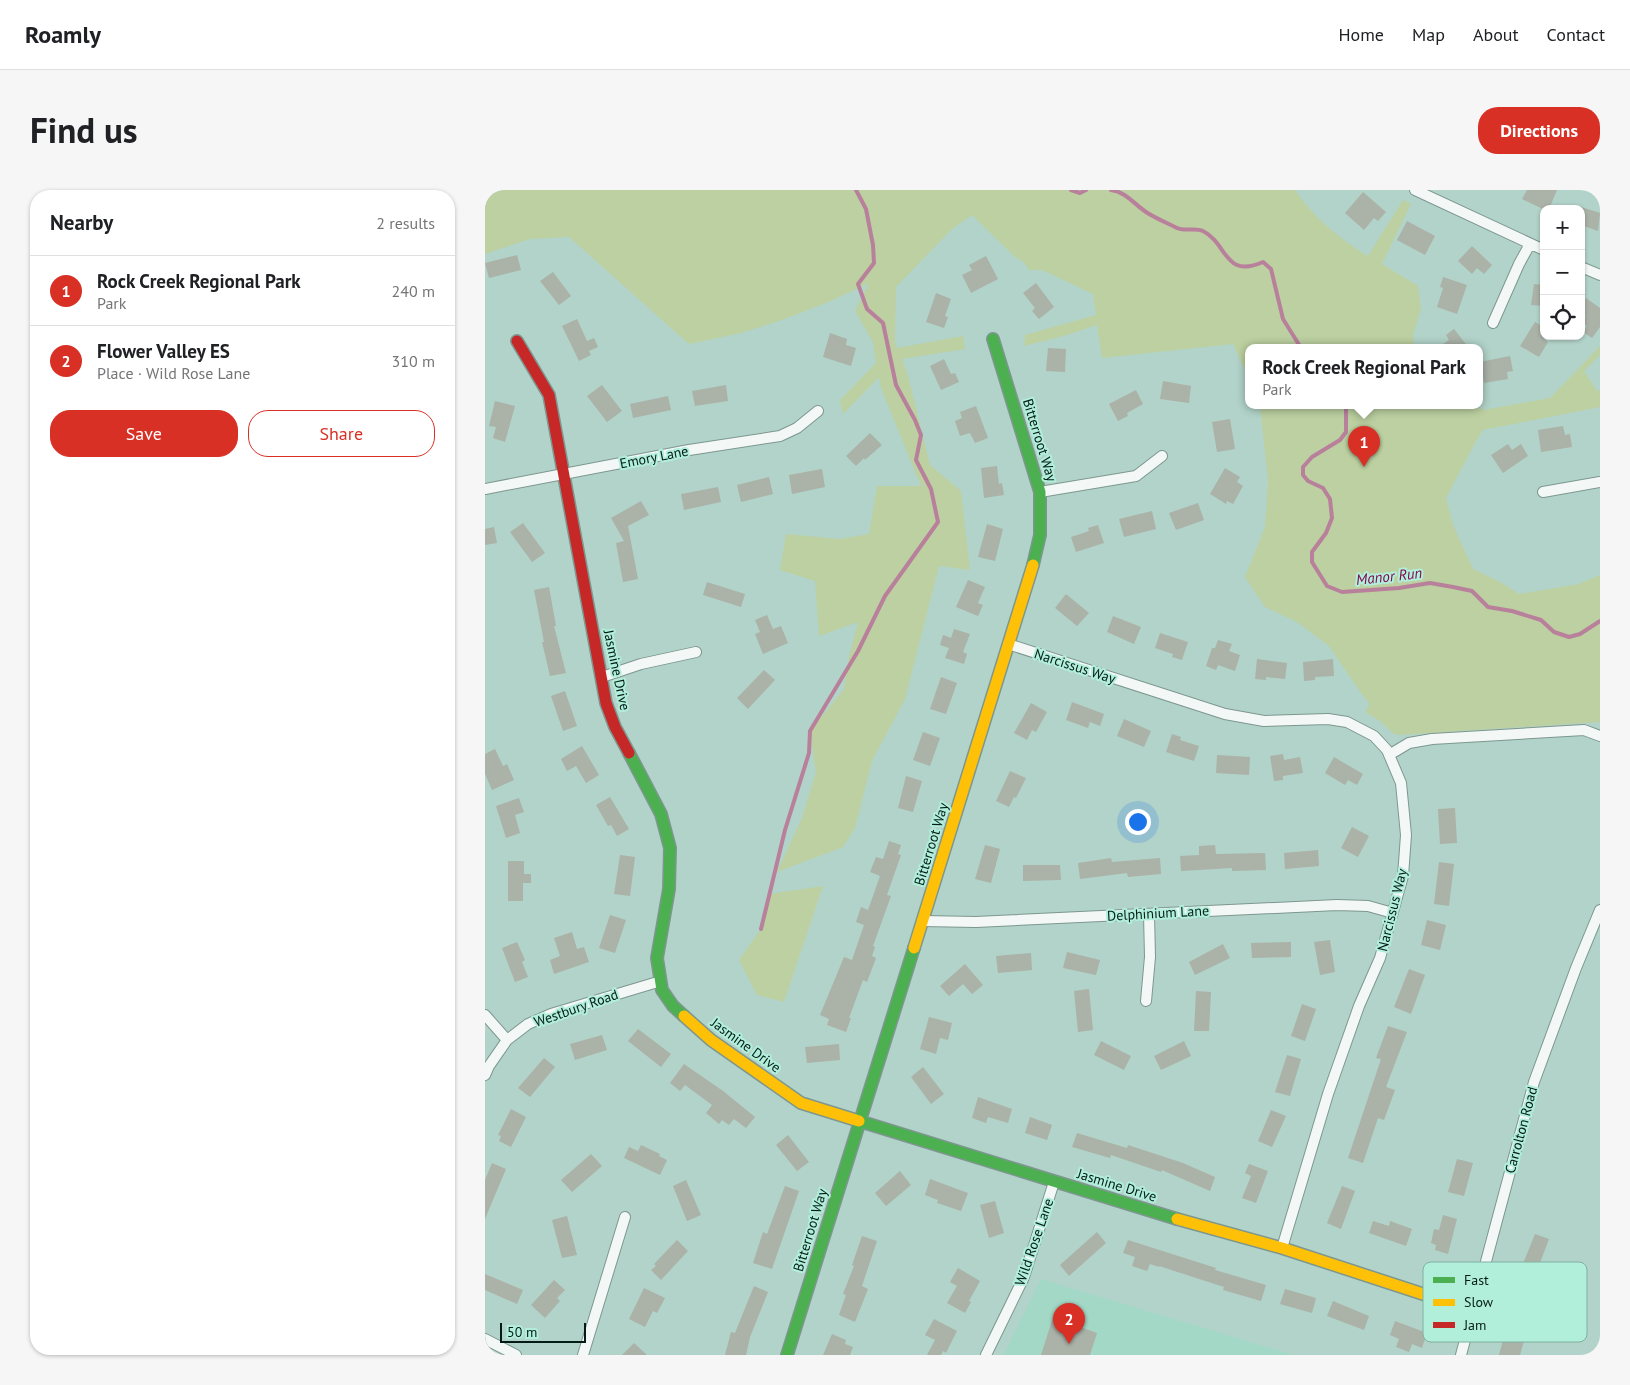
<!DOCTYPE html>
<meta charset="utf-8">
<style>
body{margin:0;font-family:"PT Sans",sans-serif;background:#f6f6f6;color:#202124}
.controls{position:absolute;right:15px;top:15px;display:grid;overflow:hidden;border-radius:10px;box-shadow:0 1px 4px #0004}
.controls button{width:45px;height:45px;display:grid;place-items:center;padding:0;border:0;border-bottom:1px solid #e0e0e0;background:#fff;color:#202124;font:25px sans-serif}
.scale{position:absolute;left:15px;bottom:12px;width:86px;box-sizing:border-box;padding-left:5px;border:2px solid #041c16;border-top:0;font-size:14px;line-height:18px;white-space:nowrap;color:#041c16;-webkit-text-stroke:4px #b2efdb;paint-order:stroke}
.you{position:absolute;left:652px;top:631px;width:18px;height:18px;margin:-12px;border:4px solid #fff;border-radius:50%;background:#1a73e8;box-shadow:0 0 0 8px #1a73e833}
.badge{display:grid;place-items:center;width:32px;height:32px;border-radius:50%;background:#d93025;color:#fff;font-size:16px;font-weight:700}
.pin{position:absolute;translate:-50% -41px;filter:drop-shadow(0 1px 2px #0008)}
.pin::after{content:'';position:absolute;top:26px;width:18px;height:15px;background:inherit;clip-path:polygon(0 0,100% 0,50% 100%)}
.popup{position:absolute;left:760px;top:154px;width:238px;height:65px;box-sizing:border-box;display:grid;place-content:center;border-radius:10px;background:#fff;filter:drop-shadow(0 1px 4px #0005);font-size:16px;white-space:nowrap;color:#757577}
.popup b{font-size:19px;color:#202124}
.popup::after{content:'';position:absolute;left:50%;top:100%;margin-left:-10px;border:10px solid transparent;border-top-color:#fff}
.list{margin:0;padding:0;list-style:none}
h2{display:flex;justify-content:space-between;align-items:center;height:65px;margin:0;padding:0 20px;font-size:21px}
h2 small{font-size:16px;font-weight:400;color:#757577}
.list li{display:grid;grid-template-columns:32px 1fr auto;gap:15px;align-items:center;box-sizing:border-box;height:70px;padding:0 20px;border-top:1px solid #e0e0e0}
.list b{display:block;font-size:19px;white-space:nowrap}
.list p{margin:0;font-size:16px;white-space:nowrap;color:#757577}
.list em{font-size:16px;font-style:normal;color:#757577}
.actions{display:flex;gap:10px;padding:15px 20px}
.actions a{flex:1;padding:11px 0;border:1px solid #d93025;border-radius:20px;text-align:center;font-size:18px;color:#d93025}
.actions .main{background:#d93025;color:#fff}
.icon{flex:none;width:28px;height:28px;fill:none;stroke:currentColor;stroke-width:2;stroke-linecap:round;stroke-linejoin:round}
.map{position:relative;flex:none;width:1115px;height:1165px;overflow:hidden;border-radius:20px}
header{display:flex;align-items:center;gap:30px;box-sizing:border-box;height:70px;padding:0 25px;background:#fff;border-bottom:1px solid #e0e0e0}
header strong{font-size:24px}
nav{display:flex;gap:28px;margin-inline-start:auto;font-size:18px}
.intro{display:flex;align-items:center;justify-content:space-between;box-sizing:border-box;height:120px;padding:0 30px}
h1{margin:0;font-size:35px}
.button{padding:12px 22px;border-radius:20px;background:#d93025;color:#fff;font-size:18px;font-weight:700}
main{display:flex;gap:30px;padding:0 30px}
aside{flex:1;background:#fff;border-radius:20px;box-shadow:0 1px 4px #0004}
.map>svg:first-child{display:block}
</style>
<header>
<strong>Roamly</strong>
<nav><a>Home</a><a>Map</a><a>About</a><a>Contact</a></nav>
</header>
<div class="intro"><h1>Find us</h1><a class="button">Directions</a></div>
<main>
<aside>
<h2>Nearby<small>2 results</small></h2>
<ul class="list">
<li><span class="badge">1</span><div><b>Rock Creek Regional Park</b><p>Park</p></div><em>240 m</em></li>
<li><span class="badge">2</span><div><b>Flower Valley ES</b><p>Place · Wild Rose Lane</p></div><em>310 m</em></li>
</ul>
<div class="actions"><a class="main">Save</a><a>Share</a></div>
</aside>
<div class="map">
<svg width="1115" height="1165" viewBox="0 0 1115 1165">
<rect width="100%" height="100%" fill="#b2d3c9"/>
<!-- built -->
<path fill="#a3d8c7" d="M556,1089L809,1165H519Z"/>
<!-- green -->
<path fill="#bcd0a1" d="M0,0H810C829,28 855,49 883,66L918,10L926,14L897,74L933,96L936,119L928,145L929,158H764V189L748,154L617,168L612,135L582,145L539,156L540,145L611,125L608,104L557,80H544L539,72L531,68L487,25L466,40L411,97L410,152L412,158L478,146L480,159L417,169L423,186L445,275L476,301L485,380L454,376L420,509L387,571L370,638L358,657L292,682L317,628L331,582L325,541L359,499L363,470L373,432L334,446L330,391L295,380L301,344L354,349L384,344L392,296H436L396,198L394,187L358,224L355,210L391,173L388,152L370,121L384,93L346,111L297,130L256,143L204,154L84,47L45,49L0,64Z
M1115,156V165L1099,181L1112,201L1115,200V217L998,240L990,253L961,308L968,335L988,379L1015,392L1034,404L1094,394L1115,385V532L915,545L909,544L895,531L880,522L885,514L876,503L844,456L812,432L780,417L760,387L780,337L783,290L775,216H990L999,220L1065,208Z
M338,696L299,812L272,805L254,770L276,739L284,704Z"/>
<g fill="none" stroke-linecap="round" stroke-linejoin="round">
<!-- stream -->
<path stroke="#b8809b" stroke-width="4" d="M586,0L595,3L601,0
M626,0C641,2 649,14 661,22C670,28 682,33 692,38C700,42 710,37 718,41C743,54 739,89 778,72L786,79L798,129L816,158
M861,216V242L855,250L827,267L818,277V285L823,291L838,298L845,309L847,328L841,343L827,362V372L842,396L857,402L914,398L945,393L968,397L987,401L1003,417L1027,421L1056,430L1069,442L1084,447L1095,444L1115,431
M276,739L300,640L324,563L325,541L373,461L400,406L453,332L446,299L431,270L436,245L430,230L411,195L398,133L382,119L373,94L389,73L388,55L381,19L371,0"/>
</g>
<!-- building -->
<path fill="#abb2a8" d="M1042,0H1072L1064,19H1058L1037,9Z
M878,2L901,22L893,31L889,28L879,40L860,23Z
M1096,17L1115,23L1113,41L1096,35Z
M922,31L950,46L940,65L912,50Z
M987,56L1007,75L999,84L992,78L987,84L973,71Z
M32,65L36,80L4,88L0,73Z
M501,66L513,89L486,103L477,85L487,80L484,75Z
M68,82L86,106L74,115L55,91Z
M958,87L982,95L972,124L952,117L958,98L955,97Z
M551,93L569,117L554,129L547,121L550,118L538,103Z
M1049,94L1059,95V116L1046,115Z
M451,103L466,109L460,126L463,127L459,138L441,132Z
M1101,108L1115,118V137L1107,148L1098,142L1102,136L1097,132L1101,126L1096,123V114Z
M92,129L102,151L109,148L113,157L104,161L106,165L94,171L77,136Z
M1050,132L1059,137V149L1063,152L1054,167L1035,156Z
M969,139L984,158H952L964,150L961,145Z
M345,143L362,149L361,155L371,158L366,176L338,167Z
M563,158L581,159L580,182L561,181Z
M1025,166L1028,181L1022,182L1023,189L999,193L995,172Z
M459,169L466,184L470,183L474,192L456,200L445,176Z
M678,191L706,196L704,213L675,209Z
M117,195L137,221L122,232L102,206Z
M241,195L243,211L210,216L207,201Z
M651,200L658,214L642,223L643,226L633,231L624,214Z
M183,206L186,220L148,228L145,214Z
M10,211L30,216L20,252L8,248L11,237L4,236Z
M491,216L503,248L490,253L485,243L475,246L470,231L477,228L475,222Z
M745,229L750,259L732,262L727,232Z
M1078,236L1080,245L1085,244L1087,257L1056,262L1053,240Z
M385,243L397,255L380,270L379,268L371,276L361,266Z
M1023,254L1027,260L1036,254L1043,266L1018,283L1006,265Z
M512,276L514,294L517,293L519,305L499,308L496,278Z
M740,278L755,287L752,292L758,296L748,314L742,311L741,314L725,304Z
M337,279L340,297L307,304L304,285Z
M284,287L288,304L256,312L252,295Z
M233,297L236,312L199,320L196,304Z
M156,311L164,325L143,336L153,389L138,392L131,353L139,351L126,328Z
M713,313L719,330L691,340L684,323Z
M667,321L671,339L639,347L634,329Z
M38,333L60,363L47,372L25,342Z
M502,334L518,339L510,371L493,367Z
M613,335L619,353L591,362L586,347L604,341L603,338Z
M9,337L12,353L0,355V339Z
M483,390L500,397L493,413L498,415L493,426L471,417Z
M222,392L260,404L256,417L218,405Z
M64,397L71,436H69L81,483L65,486L57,452H59L49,400Z
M581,404L604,423L592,436L570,418Z
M282,425L288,439L296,436L303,453L278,464L270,444L275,442L270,430Z
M628,426L656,437L649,454L622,442Z
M469,439L485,444L478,462L482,464L479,474L460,468L464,458L455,455L458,445L466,448Z
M675,443L703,452L697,470L687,467L688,464L670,458Z
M733,450L747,454L744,461L755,465L750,481L733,475L731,480L721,476L727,458H730Z
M772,469L802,473L800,489L781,487V490L770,489Z
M848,469L849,486L830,487V490L819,491L818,472Z
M279,480L290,490L263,519L252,508Z
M456,487L472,493L461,524L445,519Z
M80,501L92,536L78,541L66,506Z
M587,512L619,524L615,536L605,532L603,538L581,530Z
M546,513L562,522L551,542L547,540L542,550L529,543Z
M639,529L666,541L659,557L632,546Z
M438,542L455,548L445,576L428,570Z
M687,544L696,547L695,550L714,556L709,571L681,562Z
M97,556L114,585L101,593L91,576L82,581L76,569Z
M10,559L18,576L22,574L29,590L7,600L0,584V564Z
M798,564L799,570L815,567L818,583L798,586V590L789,591L785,566Z
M732,565L765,567L764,585L731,583Z
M849,567L878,584L872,595L863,590L860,595L840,583Z
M525,581L541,588L531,608L529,607L524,617L511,611Z
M421,586L437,591L428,622L413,618Z
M125,607L144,639L132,646L126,635L123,636L111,615Z
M34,608L39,622L30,625L35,643L21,648L11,616Z
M970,618L972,653L955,654L953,619Z
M867,637L884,646L873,667L856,658Z
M404,651L416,655L413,664L416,665L402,705L406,706L388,756L390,757L387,766L391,768L382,792L378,790L364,828H366L361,842L342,835L344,829L335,825L359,767L367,770L379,735L371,732L376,717L383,720L395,686L385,682L391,667L398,669Z
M500,655L515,659L506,693L490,689Z
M730,655L731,664L780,663L781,680L747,681V678L696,681L695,666L714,665V656Z
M833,660L834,676L800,679L799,663Z
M135,665L150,667L145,706L129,704Z
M626,668L627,672L675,668L676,684L643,687L642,683L595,689L593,673Z
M23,671H39V684H46V693H38V711H23Z
M954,672L969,674L964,716L949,714Z
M538,675H575L576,690L538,691Z
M125,725L141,730L130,763L114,758Z
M942,730L961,735L955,760L936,755Z
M87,742L92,759L99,757L104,772L69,784L65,770L75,766L69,748Z
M845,750L850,782L835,785L829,752Z
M32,752L40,770L37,772L43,787L30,792L17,758Z
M806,752V767L767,768L766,753Z
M738,754L745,768L710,785L704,772Z
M582,762L615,770L611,785L578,778Z
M546,763L547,780L513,783L511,766Z
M480,774L498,795L487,804L478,794L464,806L455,796Z
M924,779L940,785L926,824L909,817Z
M604,799L608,840L593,842L589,801Z
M711,801L726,802L724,841H709Z
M817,814L831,819L820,851L806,846Z
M444,827L467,833L463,850L455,848L451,864L435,859Z
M903,836L922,842L901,897L910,900L899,930L893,928L878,973L863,968L896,869L891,868Z
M153,839L186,864L176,877L143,851Z
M117,845L122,860L90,870L85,854Z
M616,851L646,866L639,880L609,865Z
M699,851L706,866L676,880L669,866Z
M354,854L355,870L322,873L320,857Z
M802,865L816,869L805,906L790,902Z
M59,868L70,877L45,907L33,898Z
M199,874L238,901L270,927L261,938L249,929L244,935L237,930L234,934L221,923L227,915L200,895L195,901L185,893Z
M438,877L459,904L446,914L426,887Z
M493,907L527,919L523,933L503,927L501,933L487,928Z
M26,919L41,927L26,957L14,951L16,946L13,945Z
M786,920L801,926L787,957L773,951Z
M545,927L567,935L562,950L540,943Z
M592,943L642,958L643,955L698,973L730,987L725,1001L677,980L676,982L626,965L625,968L587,957Z
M303,945L324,972L312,981L291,955Z
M156,955L175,964L174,966L182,970L175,985L139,968L144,957L153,961Z
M106,964L117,976L87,1002L76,990Z
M972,969L988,973L979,1006L963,1002Z
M7,973L21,979L0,1029V990Z
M764,974L783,981L771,1013L757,1008L766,986L760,983Z
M415,981L426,995L401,1016L390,1003Z
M445,989L483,1003L476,1021L452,1013L453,1010L440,1005Z
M201,990L216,1025L202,1031L188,996Z
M300,996L314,1001L287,1079L268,1073L278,1042L282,1044Z
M857,996L870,1001L856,1039L842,1033Z
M510,1011L519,1043L504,1048L495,1015Z
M958,1025L972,1029L963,1064L950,1060L951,1055L946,1053L949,1039L954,1040Z
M82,1026L92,1065L77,1068L67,1030Z
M888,1031L904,1036L905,1031L927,1039L921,1056L884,1043Z
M612,1042L621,1053L584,1086L575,1075Z
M1050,1044L1064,1049L1045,1099L1048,1100L1037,1133L1022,1128L1038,1082L1035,1081Z
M377,1046L392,1051L377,1096L383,1099L370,1132L354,1125L361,1105L358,1104L369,1076L367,1075Z
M192,1050L203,1061L176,1090L166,1080L171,1076L169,1074Z
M643,1050L731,1078L730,1080L781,1095L776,1111L738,1100L739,1097L674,1076V1077L665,1074L662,1081L647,1076L650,1067L638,1063Z
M473,1078L495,1091L484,1111L486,1112L480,1123L462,1113L472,1096L465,1092Z
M0,1084L38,1100L32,1114L0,1100Z
M69,1090L80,1100L72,1108L75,1111L60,1128L46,1115Z
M269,1096L283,1102L265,1147L261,1165H240L246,1142L250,1143Z
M159,1098L180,1108L172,1123L168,1121L160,1137L144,1129Z
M800,1099L831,1108L827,1123L795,1114Z
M848,1111L884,1126L879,1140L842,1126Z
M568,1127L612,1143L605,1165H556Z
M449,1129L472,1141L461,1163L458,1161L456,1165H442L450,1150L440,1145Z
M910,1131L942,1143L937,1158L927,1154L924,1162L911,1157L914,1149L905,1145Z
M347,1144L361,1150L360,1154L368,1157L365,1165H338Z
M1019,1146L1039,1151L1035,1165H1014Z
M149,1153L162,1165H137Z"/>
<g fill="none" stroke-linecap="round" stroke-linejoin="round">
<!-- street casing -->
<g stroke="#7d978f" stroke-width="12">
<path id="street" d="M930,0L1059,60
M1096,77L1115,85
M1008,133L1034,74L1045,54
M0,299L204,260L295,246L312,238L333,221
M555,302L651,286L677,266
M1058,302L1115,292
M523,454L740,524L779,531L843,529L862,532L889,546L902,560L916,593L921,645L918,686L895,768L874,816L843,904L797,1058
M117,487L156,474L211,462
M904,565L924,553L947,549L1099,540L1115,546
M437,731L491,732L852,715L883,716L908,723
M661,811L665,767L664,724
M0,825L22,850
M0,885L4,876L22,850L43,834L66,824L176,791
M0,1149L31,1165
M98,1165L140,1027
M501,1165L539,1087L569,992
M976,1165L1049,892L1091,778L1115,720"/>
</g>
<!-- fast casing -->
<g stroke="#7d978f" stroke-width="14">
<path id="fast" d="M508,149L555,302V345L548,375
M144,563L176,624L185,658L184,699L172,768L177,800L188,816L199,826
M374,931L692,1029
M302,1165L429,758"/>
</g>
<!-- slow casing -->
<g stroke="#7d978f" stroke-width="14">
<path id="slow" d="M429,758L548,375
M199,826L226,850L316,913L374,931
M692,1029L797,1058L987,1120"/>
</g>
<!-- jam casing -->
<g stroke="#7d978f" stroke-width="14">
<path id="jam" d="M32,151L64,205L121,513L130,537L144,563"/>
</g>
<!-- street -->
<use href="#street" stroke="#f3f8f7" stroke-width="10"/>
<!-- fast -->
<use href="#fast" stroke="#4caf50" stroke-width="11"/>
<!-- slow -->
<use href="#slow" stroke="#ffc107" stroke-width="11"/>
<!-- jam -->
<use href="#jam" stroke="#c62828" stroke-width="11"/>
</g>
<g text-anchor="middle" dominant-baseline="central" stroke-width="4" stroke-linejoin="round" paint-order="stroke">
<!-- street labels -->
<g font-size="14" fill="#041c16" stroke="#b2efdb">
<text transform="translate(555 250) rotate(73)">Bitterroot Way</text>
<text transform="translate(169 267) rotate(-11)">Emory Lane</text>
<text transform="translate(590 476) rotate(18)">Narcissus Way</text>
<text transform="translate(132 480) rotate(78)">Jasmine Drive</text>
<text transform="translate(446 654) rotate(-73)">Bitterroot Way</text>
<text transform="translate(907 720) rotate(-76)">Narcissus Way</text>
<text transform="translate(673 723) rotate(-3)">Delphinium Lane</text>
<text transform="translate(91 818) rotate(-19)">Westbury Road</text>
<text transform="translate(261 855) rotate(36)">Jasmine Drive</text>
<text transform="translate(1036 940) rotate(-75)">Carrolton Road</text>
<text transform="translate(632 995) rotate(17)">Jasmine Drive</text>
<text transform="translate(325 1040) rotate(-73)">Bitterroot Way</text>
<text transform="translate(549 1052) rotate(-71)">Wild Rose Lane</text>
</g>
<!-- water labels -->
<g font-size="15" font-style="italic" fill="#82094f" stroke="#b2efdb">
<text transform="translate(904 386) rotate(-6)">Manor Run</text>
</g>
</g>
<!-- legend -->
<rect x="938" y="1072" width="164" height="80" rx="8" fill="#b2efdb" stroke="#7eb0a0" stroke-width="1"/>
<rect x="948" y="1087" width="22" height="6" fill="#4caf50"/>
<rect x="948" y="1109" width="22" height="7" fill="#ffc107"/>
<rect x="948" y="1132" width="22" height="6" fill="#c62828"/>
<g font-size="14" fill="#041c16">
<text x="979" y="1095">Fast</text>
<text x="979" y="1117">Slow</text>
<text x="979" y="1140">Jam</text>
</g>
</svg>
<div class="controls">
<button>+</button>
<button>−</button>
<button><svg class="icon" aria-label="locate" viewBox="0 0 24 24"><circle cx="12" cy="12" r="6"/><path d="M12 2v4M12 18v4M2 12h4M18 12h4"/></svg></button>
</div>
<div class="scale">50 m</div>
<div class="you"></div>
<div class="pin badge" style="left:879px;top:277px">1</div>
<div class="popup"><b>Rock Creek Regional Park</b>Park</div>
<div class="pin badge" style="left:584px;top:1154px">2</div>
</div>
</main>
